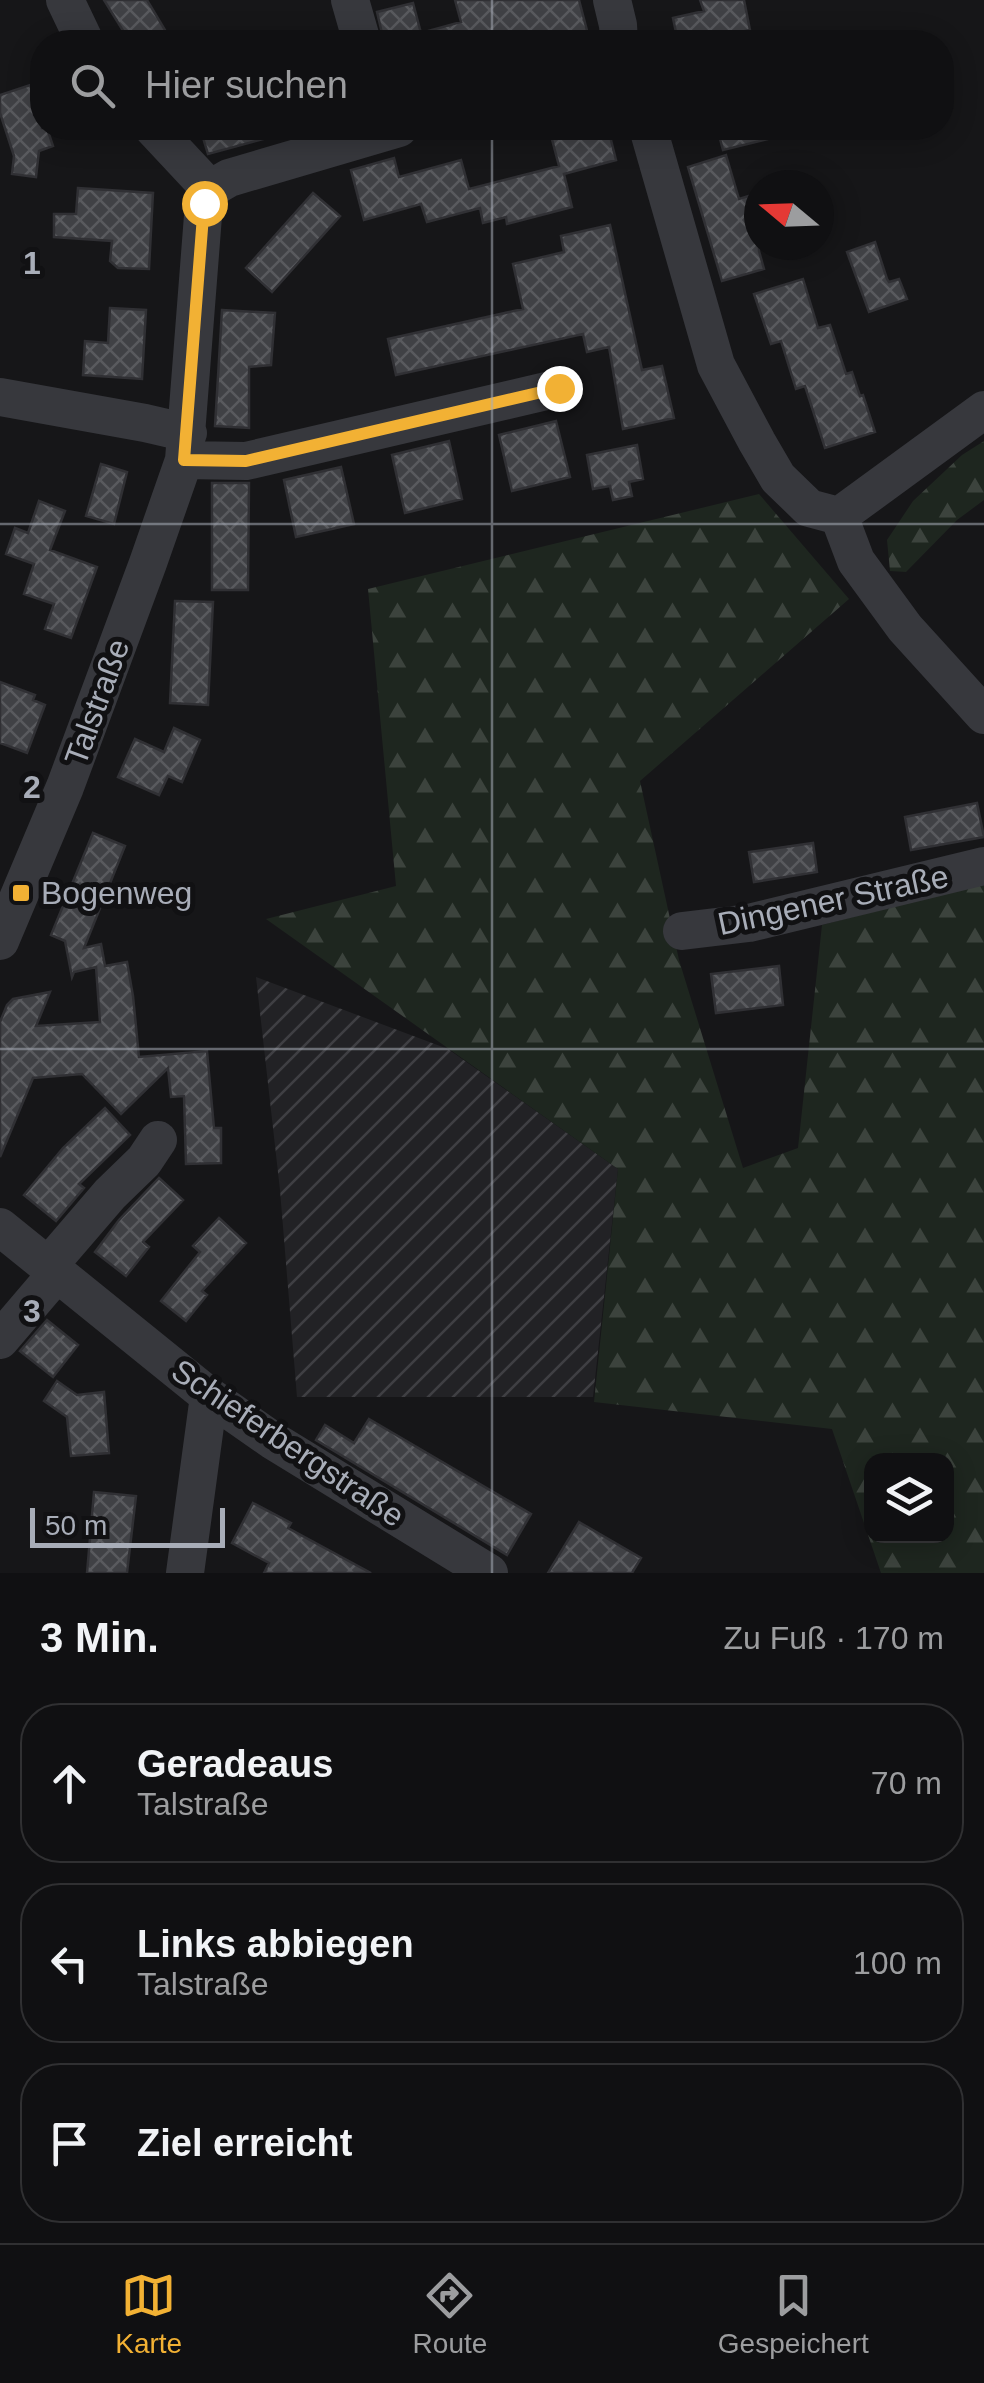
<!DOCTYPE html>
<html lang="de">
<meta charset="utf-8">
<style>
body{margin:0;font-family:Arial,sans-serif;background:#19191b;color:#f1f3f6}
.controls{position:absolute;right:30px;bottom:30px;display:grid;overflow:hidden;border-radius:20px;box-shadow:0 5px 25px #0003}
.controls button{width:90px;height:90px;display:grid;place-items:center;padding:0;border:0;border-bottom:2px solid #303032;background:#101012;color:#f1f3f6;font:50px sans-serif}
.compass{position:absolute;left:744px;top:170px;width:90px;height:90px;border-radius:50%;background:#101012;box-shadow:0 5px 25px #0003;rotate:289deg}
.scale{position:absolute;left:30px;bottom:25px;width:195px;box-sizing:border-box;padding-left:10px;border:5px solid #a8adb8;border-top:0;font-size:28px;line-height:35px;white-space:nowrap;color:#a8adb8;-webkit-text-stroke:8px #111113;paint-order:stroke}
.stop{position:absolute;width:30px;height:30px;margin:-22px;border:8px solid #f2b134;border-radius:50%;background:#fff}
.stop.end{background:#f2b134;border-color:#fff;box-shadow:0 2px 10px #0008}
.list{margin:0;padding:0;list-style:none}
h2{display:flex;justify-content:space-between;align-items:center;height:130px;margin:0;padding:0 40px;font-size:42px}
h2 small{font-size:32px;font-weight:400;color:#9c9d9f}
.list li{display:grid;grid-template-columns:65px 1fr auto;gap:30px;align-items:center;box-sizing:border-box;height:160px;margin:0 20px 20px;padding:0 20px;border:2px solid #303032;border-radius:40px}
.list b{display:block;font-size:38px;white-space:nowrap}
.list p{margin:0;font-size:32px;white-space:nowrap;color:#9c9d9f}
.list em{font-size:32px;font-style:normal;color:#9c9d9f}
.icon{flex:none;width:55px;height:55px;fill:none;stroke:currentColor;stroke-width:2;stroke-linecap:round;stroke-linejoin:round}
.map{position:relative;flex:none;width:984px;height:1573px;overflow:hidden}
.search{position:absolute;background:#101012;box-shadow:0 5px 25px #0003;left:30px;right:30px;top:30px;height:110px;display:flex;align-items:center;gap:25px;box-sizing:border-box;padding:0 35px;border-radius:40px;color:#9c9d9f;font-size:38px}
.sheet{height:670px;background:#101012}
nav{display:flex;justify-content:space-around;align-items:center;box-sizing:border-box;height:140px;border-top:2px solid #303032;background:#101012;font-size:28px;color:#9c9d9f}
nav a{display:grid;justify-items:center;gap:5px}
nav .on{color:#f2b134}
.map>svg:first-child{display:block}
</style>
<div class="map">
<svg width="984" height="1573" viewBox="0 0 984 1573">
<defs>
<pattern id="industrial-furrows" width="10" height="10" patternUnits="userSpaceOnUse" patternTransform="scale(2.5)"><rect width="10" height="10" fill="#222225"/><path d="M-1 1l2-2M0 10L10 0M9 11l2-2" fill="none" stroke="#3f3f43"/></pattern>
<pattern id="forest-firs" width="22" height="20" patternUnits="userSpaceOnUse" patternTransform="scale(2.5)"><rect width="22" height="20" fill="#1e261f"/><path d="M5 1l3.5 6h-7zM16 11l3.5 6h-7z" fill="#3c433d"/></pattern>
<pattern id="building-cross-hatch" width="8" height="8" patternUnits="userSpaceOnUse" patternTransform="scale(2.5)"><rect width="8" height="8" fill="#404145"/><path d="M0 0l8 8M0 8l8-8" fill="none" stroke="#595a5e"/></pattern>
</defs>
<rect width="100%" height="100%" fill="#161618"/>
<!-- industrial -->
<path fill="url(#industrial-furrows)" d="M256,977L448,1049L618,1169L593,1397H297L280,1190Z"/>
<!-- forest -->
<path fill="url(#forest-firs)" fill-rule="evenodd" d="M984,441V500L957,520L906,572L890,571L887,540L913,501L962,455Z
M759,494L849,599L640,781L679,960L743,1168L798,1148L822,925L984,883V1573H881L832,1429L594,1402L618,1169L266,919L396,886L368,589ZM872,1460H946V1536H872Z"/>
<!-- building -->
<path fill="url(#building-cross-hatch)" stroke="#303034" stroke-width="2.5" d="M104,0H147L165,30L144,42H130Z
M455,0H579L590,42H384L377,12L413,3L421,33L461,22Z
M700,0H744L750,30L691,42H678L673,18L704,11Z
M33,84L42,114V128H47L53,146L39,151L36,177L12,174L14,156L0,113V95Z
M200,128H281L282,134L208,154Z
M549,128H608L616,160L564,174L572,207L507,224L506,217L483,223L480,208L427,222L421,204L364,220L351,170L394,158L399,177L461,160L469,189L559,166Z
M717,128H783L784,135L723,150Z
M726,155L739,199L755,194L759,207V251L764,269L722,281L688,167Z
M78,188L153,193L149,269L118,268L110,261L112,241L54,237V214H76Z
M313,193L340,216L272,292L246,268Z
M610,225L642,370L662,366L674,418L623,429L609,347L587,352L583,334L396,375L388,339L523,309L513,264L564,252L561,236Z
M875,242L887,279L889,282L899,279L907,299L869,312L847,252Z
M803,279L818,328L830,325L846,374L852,372L860,396L863,395L875,432L825,448L805,386L796,389L781,341L771,344L754,294Z
M110,308L146,310L142,379L83,375L85,341L108,343Z
M222,310L275,313L271,365L249,367V428L215,426Z
M556,421L570,477L512,491L499,435Z
M449,441L462,499L405,513L392,455Z
M637,445L643,479L629,482L632,496L613,500L610,486L593,489L587,455Z
M101,464L127,472L114,524L86,516Z
M341,467L354,524L296,537L284,480Z
M212,483H249L248,590H212Z
M39,501L65,511L50,550L97,567L71,638L45,629L54,604L24,594L34,564L6,554L15,528L28,533Z
M175,601L213,602L208,705L170,703Z
M0,682L35,695L33,700L45,705L27,753L0,743Z
M174,728L200,740L182,782L168,776L159,795L118,777L135,739L164,752Z
M977,803L984,837L911,850L905,817Z
M93,833L125,846L84,948L101,944L105,966L127,962L133,996L139,1057L207,1051L214,1128H221V1163L186,1164L184,1096L171,1097L168,1068L121,1114L82,1074L33,1078L0,1157V1022L7,1005L13,999L50,992L36,1026L100,1022L96,967L74,972L72,977L65,941L51,935Z
M813,843L817,872L754,882L749,852Z
M779,966L783,1005L716,1013L711,974Z
M105,1108L130,1135L79,1184L84,1188L56,1221L24,1195L63,1148Z
M159,1178L183,1200L143,1242L149,1247L126,1276L95,1252L119,1220Z
M219,1218L246,1243L202,1291L207,1295L186,1321L161,1301L200,1252L193,1246Z
M47,1320L78,1345L53,1377L20,1351Z
M57,1381L77,1395L104,1392L109,1453L71,1456L67,1417L44,1401Z
M369,1419L531,1514L507,1555L316,1440L325,1425L354,1443Z
M94,1492L136,1496L127,1573H87Z
M253,1503L291,1523L288,1528L371,1573H264L269,1563L232,1543Z
M579,1522L641,1558L632,1573H548Z"/>
<g fill="none" stroke-linecap="round" stroke-linejoin="round">
<!-- minor -->
<path stroke="#37383d" stroke-width="38" d="M65,0L85,42
M350,0L362,42
M612,0L618,25L619,42
M153,128L210,189
M648,128L716,365L757,442L778,478L809,508L839,516
M0,397L145,423L188,433
M184,460L246,461L559,388
M839,516L856,561L905,628L984,715
M839,516L984,410
M682,931L749,923L984,866
M0,941L65,787L148,563L184,460L204,203L210,189L229,178L399,128
M0,1227L209,1396L272,1440L489,1573
M49,1265L110,1194L144,1161L158,1140
M0,1340L58,1272
M185,1573L209,1396"/>
</g>
<g fill="none" stroke-linecap="round" stroke-linejoin="round">
<!-- route -->
<path stroke="#f2b134" stroke-width="12" d="M204,203L184,460L246,461L559,388"/>
</g>
<!-- grid -->
<path fill="none" stroke="#a8adb8" stroke-width="2.5" stroke-opacity="0.55" d="M492,0V42M492,128V1573M0,524H984M0,1049H984"/>
<!-- markers -->
<rect fill="#f2b134" stroke="#111113" stroke-width="4" x="11" y="883" width="20" height="20" rx="5"/>
<g text-anchor="middle" dominant-baseline="central" stroke-width="10" stroke-linejoin="round" paint-order="stroke">
<!-- street labels -->
<g font-size="32" fill="#a8adb8" stroke="#111113">
<text transform="translate(97 702) rotate(-70)">Talstraße</text>
<text transform="translate(833 900) rotate(-12)">Dingener Straße</text>
<text transform="translate(288 1443) rotate(34)">Schieferbergstraße</text>
</g>
<!-- poi labels -->
<g font-size="32" fill="#a8adb8" stroke="#111113" text-anchor="start">
<text x="41" y="893">Bogenweg</text>
</g>
</g>
<g font-size="32" text-anchor="middle" font-weight="bold" fill="#a8adb8" stroke="#111113" stroke-width="10" stroke-linejoin="round" paint-order="stroke">
<text x="32" y="274">1</text>
<text x="32" y="798">2</text>
<text x="32" y="1322">3</text>
</g>
</svg>
<div class="controls">
<button><svg class="icon" aria-label="layers" viewBox="0 0 24 24"><path d="M12 4l9 5-9 5-9-5zM3 14l9 5 9-5"/></svg></button>
</div>
<svg class="compass" viewBox="-18 -18 36 36"><path d="M0-13l5 13h-10z" fill="#e53935"/><path d="M0 13l5-13h-10z" fill="#9c9d9f"/></svg>
<div class="scale">50 m</div>
<div class="stop" style="left:204px;top:203px"></div>
<div class="stop end" style="left:559px;top:388px"></div>
<div class="search"><svg class="icon" aria-label="search" viewBox="0 0 24 24"><circle cx="10" cy="10" r="6"/><path d="M15 15l6 6"/></svg>Hier suchen</div>
</div>
<section class="sheet">
<h2>3 Min.<small>Zu Fuß · 170 m</small></h2>
<ul class="list">
<li><svg class="icon" aria-label="ahead" viewBox="0 0 24 24"><path d="M12 20V5M6 11l6-6 6 6"/></svg><div><b>Geradeaus</b><p>Talstraße</p></div><em>70 m</em></li>
<li><svg class="icon" aria-label="left" viewBox="0 0 24 24"><path d="M17 20v-9H6M10 6l-5 5 5 5"/></svg><div><b>Links abbiegen</b><p>Talstraße</p></div><em>100 m</em></li>
<li><svg class="icon" aria-label="arrive" viewBox="0 0 24 24"><path d="M6 21V4h12l-3 4 3 4H6"/></svg><div><b>Ziel erreicht</b></div></li>
</ul>
</section>
<nav>
<a class="on"><svg class="icon" aria-label="map" viewBox="0 0 24 24"><path d="M3 6l6-2 6 2 6-2v14l-6 2-6-2-6 2zM9 4v14M15 6v14"/></svg>Karte</a>
<a><svg class="icon" aria-label="directions" viewBox="0 0 24 24"><path d="M12 3l9 9-9 9-9-9zM9 14v-3h6M13 9l2 2-2 2"/></svg>Route</a>
<a><svg class="icon" aria-label="saved" viewBox="0 0 24 24"><path d="M7 4h10v16l-5-4-5 4z"/></svg>Gespeichert</a>
</nav>
